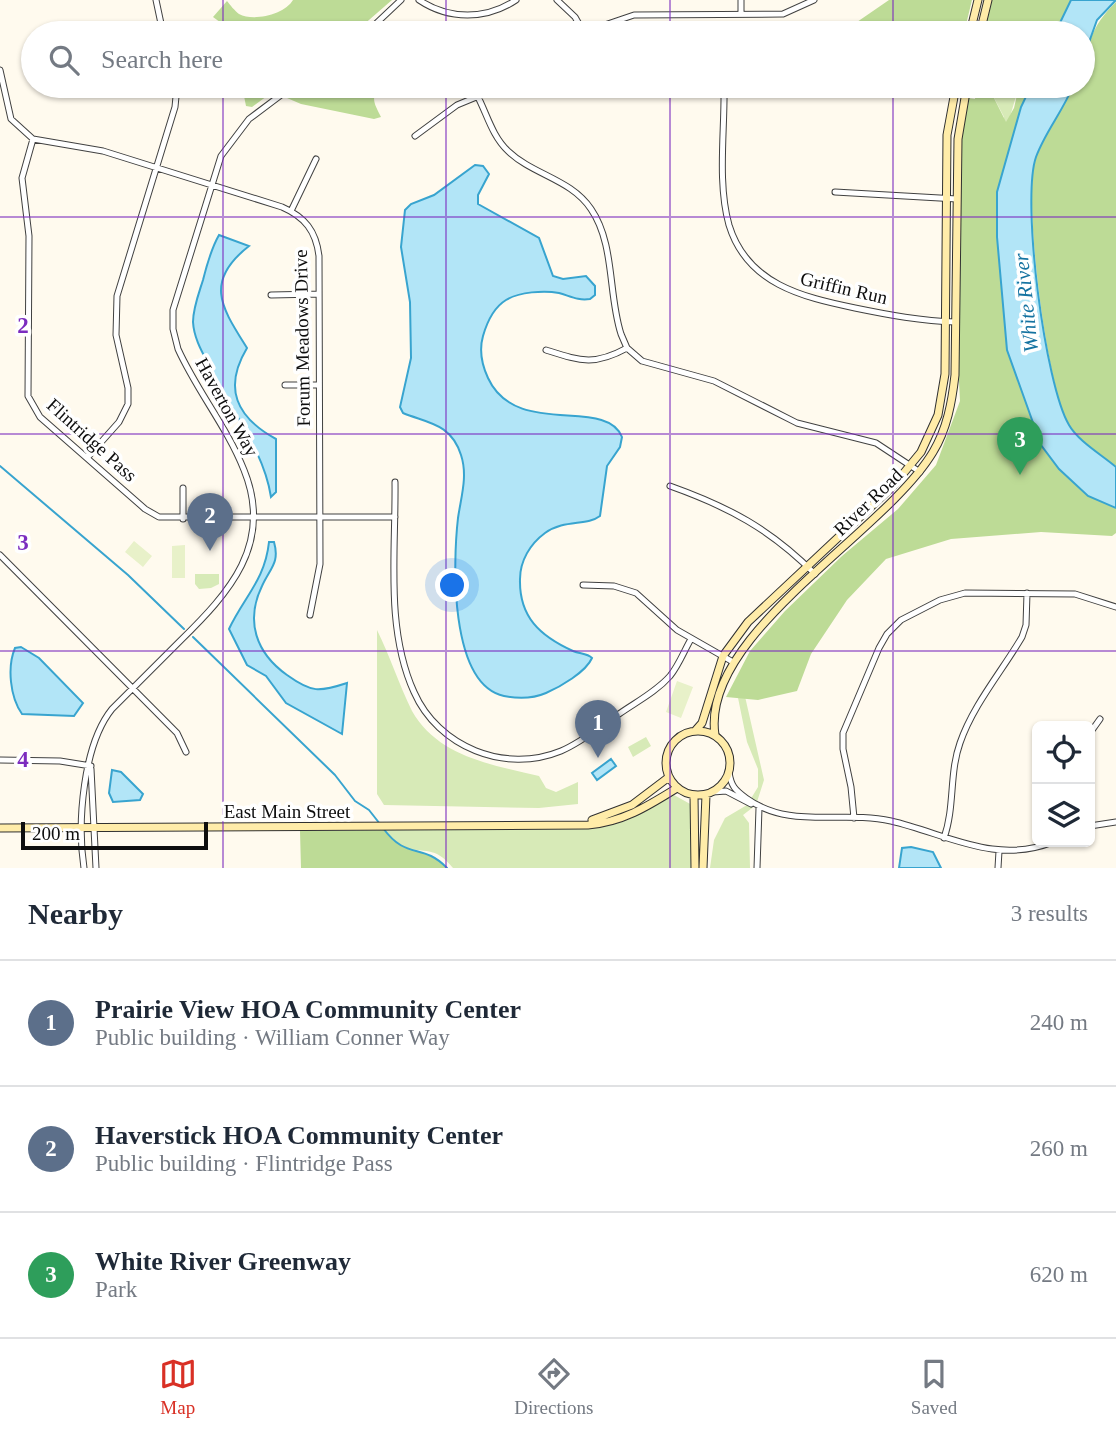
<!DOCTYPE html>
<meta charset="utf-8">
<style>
body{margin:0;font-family:"Times New Roman",serif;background:#f6f6f7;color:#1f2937}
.controls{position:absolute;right:21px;bottom:21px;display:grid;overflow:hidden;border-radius:10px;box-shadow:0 2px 5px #0004}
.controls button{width:63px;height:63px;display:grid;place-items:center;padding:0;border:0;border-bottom:2px solid #e0e1e3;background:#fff;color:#1f2937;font:35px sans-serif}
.scale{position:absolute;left:21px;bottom:18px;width:187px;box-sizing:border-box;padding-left:7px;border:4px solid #0e0e0e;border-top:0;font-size:19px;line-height:24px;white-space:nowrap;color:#0e0e0e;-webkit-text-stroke:5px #fff;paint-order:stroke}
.you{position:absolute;left:453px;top:586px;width:24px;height:24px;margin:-18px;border:5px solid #fff;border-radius:50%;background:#1a73e8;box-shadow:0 0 0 10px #1a73e833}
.badge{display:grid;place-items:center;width:46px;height:46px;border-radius:50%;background:#d93025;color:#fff;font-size:23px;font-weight:700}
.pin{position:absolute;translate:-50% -58px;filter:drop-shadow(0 2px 4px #0008)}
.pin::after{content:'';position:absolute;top:37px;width:24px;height:21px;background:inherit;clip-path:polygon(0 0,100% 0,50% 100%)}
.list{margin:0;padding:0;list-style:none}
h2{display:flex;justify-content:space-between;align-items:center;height:91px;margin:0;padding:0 28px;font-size:30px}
h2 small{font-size:23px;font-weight:400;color:#747a83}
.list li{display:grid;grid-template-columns:46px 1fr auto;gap:21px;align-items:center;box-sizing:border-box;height:126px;padding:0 28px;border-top:2px solid #e0e1e3}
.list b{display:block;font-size:26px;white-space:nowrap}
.list p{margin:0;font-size:23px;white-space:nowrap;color:#747a83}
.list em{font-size:23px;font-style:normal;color:#747a83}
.icon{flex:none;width:38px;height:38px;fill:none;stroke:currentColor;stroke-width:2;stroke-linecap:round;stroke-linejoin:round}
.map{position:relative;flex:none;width:1116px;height:868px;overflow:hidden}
.search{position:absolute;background:#fff;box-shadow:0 2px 5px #0004;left:21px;right:21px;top:21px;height:77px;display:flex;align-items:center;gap:18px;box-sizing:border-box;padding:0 24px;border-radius:38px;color:#747a83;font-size:26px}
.sheet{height:469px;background:#fff}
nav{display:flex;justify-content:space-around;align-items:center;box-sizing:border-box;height:98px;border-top:2px solid #e0e1e3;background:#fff;font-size:19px;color:#747a83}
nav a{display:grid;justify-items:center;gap:4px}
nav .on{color:#d93025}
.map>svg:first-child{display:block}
</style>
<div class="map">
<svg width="1116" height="868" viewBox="0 0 1116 868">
<rect width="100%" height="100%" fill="#fffaee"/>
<!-- green -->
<path fill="#d7eab7" d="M988,86H1019L989,188L987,222L971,255L982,288L976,313L982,339L983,369L993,387L997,408L1023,460L1024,474L1020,481L989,494L944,500L933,505L909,535L877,545L822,602L810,624L774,660L758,669L748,679L744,692L764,780L756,805L743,815L749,823L750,868H710L714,840L725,818L747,805L758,787V769L747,742L736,688L756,665L773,657L807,621L819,599L875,541L907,532L930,501L944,496L989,489L1017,477L1020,472V461L997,418L990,387L980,370L979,340L974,312L979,288L967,252L981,229L985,188L1004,117Z
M195,574H219V584L211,588L199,589L195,584Z
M377,630C390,656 399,685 412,711C438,757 493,765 539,776L546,788L556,792L578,782V804L539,808L384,805L377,794Z
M646,737L651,746L633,757L628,747Z
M674,795L692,805V868H453C434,845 426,854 401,847L384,830L601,826L629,819Z"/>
<!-- forest -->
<path fill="#bddb96" d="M293,0H392L354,33H235L213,17L227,1C230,5 235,11 239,14C254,22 285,14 293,0Z
M889,0H972L964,33H841Z
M988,0H1071L1055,33H982Z
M1116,2V467C1102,455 1078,441 1069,425C1047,389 1022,196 1036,157C1045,132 1063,111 1073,86H1083C1083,51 1091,26 1116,2Z
M248,86H281L252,107L246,106L243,91Z
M307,86H383C369,96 374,103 381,117L374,119L301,104L287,98Z
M976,86H988L1006,122L1014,108L1019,86H1031L1021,107L997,237L1088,496L1116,508V533L1112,536L1041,532L951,539L886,559L847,600L811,654L797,691L758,700L726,697L750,651L785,611L842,556L898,509L936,465L960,401L956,322L958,158L968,98L975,99Z
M384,830C405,858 425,844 447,868H301L300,831Z"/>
<!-- pitch -->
<path fill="#e8f1c9" d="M134,541L152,556L143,567L125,552Z
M185,545V578H172V546Z
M677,681L693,687L681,718L666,712Z"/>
<!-- water -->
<path fill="#b2e5f7" stroke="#38a4cf" stroke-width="2" d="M1071,0H1116L1097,20L1083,59V33H1055Z
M1031,86H1073C1063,111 1045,132 1036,157C1021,200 1045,385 1069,425C1078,441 1102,455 1116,467V508L1088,496L1059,469L1041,445L1007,350L997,237V192L1021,107Z
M475,165L483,166L489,174L478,195V204L539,238L553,276L563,279L586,276L595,286V295L590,299C578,301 570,296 559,293C544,290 519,292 506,300C493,308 487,322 483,336C479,350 482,365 488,378C516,439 606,396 622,437L620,447L607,466L600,516C587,526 564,519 545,533C530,544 520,561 520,579C519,617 540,636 573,651C580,654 587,653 592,658C586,672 560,687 546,693C532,699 519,699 504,696C449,684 453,561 458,518C461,497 468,476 461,455C451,423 427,423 403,413L400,407L411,358L410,302L401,247L405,210L411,204L434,195Z
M219,235L249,246C203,282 222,308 247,348C223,388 236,417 276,439V492L271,497C264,451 232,412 212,371C204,355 194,340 193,322C193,308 199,293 203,280C207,264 211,249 219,235Z
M269,542H274C280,563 270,568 262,586C245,621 256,653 287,675C312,693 319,692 347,683L342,734L286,703L266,676L247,665L229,629C244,597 265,580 269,542Z
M21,647L39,658L83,703L74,716L22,714C10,697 7,667 15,648Z
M611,759L616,766L597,780L592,773Z
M112,770L121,772L143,794L140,800L113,802L109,793Z
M911,847L933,852L941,868H899L902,848Z"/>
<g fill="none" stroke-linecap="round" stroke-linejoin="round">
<!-- stream -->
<path stroke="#38a4cf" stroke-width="2" d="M0,466L128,575L184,629
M193,637L335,775L355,801L369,810L380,824
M383,828C407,861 422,842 447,868"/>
<!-- street casing -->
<g stroke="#414141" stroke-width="7">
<path id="street" d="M156,0L163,33
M419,0C449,20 486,20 516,0
M557,0L575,17L584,33
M741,0V14
M584,32L634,15L783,14L814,0
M366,33L401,0
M0,70L11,119L33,139L103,151L282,207C305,217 316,231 319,256L320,564L310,615
M724,86C725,130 717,182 729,225C747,284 802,297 855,308C889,315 921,321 956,322
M934,86L964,93
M477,95C487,114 492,136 508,151C533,175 571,179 591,209C615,244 608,294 621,334L627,348L642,361L714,381L797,423L876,443L920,472
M415,136L457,105L503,86
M33,139L22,178L29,236L28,396L40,417L145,509L159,517H395
M835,192L957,199
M291,211L316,159
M271,295L319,294
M546,350C581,361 594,366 627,348
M285,385H319
M87,458L119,422L128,404V388L116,335L117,296L175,107L177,86
M395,482C396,551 385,628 414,692C438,747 505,774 561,751C582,742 600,727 619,714C636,702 656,692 670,676C679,665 684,651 691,639
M670,486C729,507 770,529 815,574
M183,488V519
M0,555L177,733L186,752
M583,585L614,586L636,593L677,630L733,662
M1090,733L1100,719
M0,760L60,761L91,766
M91,769L96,868
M729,772C731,786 735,790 746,798C790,830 841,810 891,821C947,834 995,865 1053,842
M713,792L726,791L751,804
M854,818L851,787L843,749V733L879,648L887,634L901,620L940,600L965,593L1075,594L1116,607
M1090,826L1116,822
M944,838C955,807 949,774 960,743C973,705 1002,671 1022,637L1026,625L1027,593
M84,868C77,823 83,745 112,709C135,686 157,664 180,641C229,593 274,544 244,470C227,427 197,391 178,349L173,329V310L221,156L249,119L293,86
M757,868L759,808
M998,868L999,851"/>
</g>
<!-- secondary casing -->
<g stroke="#303030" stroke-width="9">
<path id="secondary" d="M970,33L978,0
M980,33L988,0
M666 763a32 32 0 1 1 64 0a32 32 0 1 1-64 0Z
M695,731L702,723L723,656L748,622L893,486L921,452L938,415L945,374L947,135L956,86
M715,735C700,634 884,534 933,452C947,429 952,402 955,375L958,139L967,86
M694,795L695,868
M592,820L632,805L669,777
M0,828L588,825C623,822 648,806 677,788
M703,868L706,795"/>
</g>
<!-- street -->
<use href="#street" stroke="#fff" stroke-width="5"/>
<!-- secondary -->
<use href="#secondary" stroke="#ffeca9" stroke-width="7"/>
</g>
<!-- grid -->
<path fill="none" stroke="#7b2cbf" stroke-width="2" stroke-opacity="0.55" d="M223,0V33M446,0V33M670,0V33M893,0V33M223,86V868M446,86V868M670,86V868M893,86V868M0,217H1116M0,434H1116M0,651H1116"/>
<g text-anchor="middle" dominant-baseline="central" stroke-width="7" stroke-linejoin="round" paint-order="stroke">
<!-- street labels -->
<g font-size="19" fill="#0e0e0e" stroke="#fff">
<text transform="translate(844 288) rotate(13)">Griffin Run</text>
<text transform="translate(302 338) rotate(-91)">Forum Meadows Drive</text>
<text transform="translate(227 407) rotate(61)">Haverton Way</text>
<text transform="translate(92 440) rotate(42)">Flintridge Pass</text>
<text transform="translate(868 502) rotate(-44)">River Road</text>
<text x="287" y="811">East Main Street</text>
</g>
<!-- water labels -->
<g font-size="21" font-style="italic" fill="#1573a1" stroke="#fff">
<text transform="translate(1026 303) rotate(-96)">White River</text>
</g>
</g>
<g font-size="23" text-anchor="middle" font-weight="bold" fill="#7b2cbf" stroke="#fff" stroke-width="7" stroke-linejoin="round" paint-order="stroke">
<text x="23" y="333">2</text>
<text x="23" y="550">3</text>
<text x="23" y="767">4</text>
</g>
</svg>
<div class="controls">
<button><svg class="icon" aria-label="locate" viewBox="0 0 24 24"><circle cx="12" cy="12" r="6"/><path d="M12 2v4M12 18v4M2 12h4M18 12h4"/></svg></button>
<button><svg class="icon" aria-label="layers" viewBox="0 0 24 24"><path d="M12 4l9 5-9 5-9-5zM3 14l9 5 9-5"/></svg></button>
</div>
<div class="scale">200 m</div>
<div class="you"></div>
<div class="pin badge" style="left:598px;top:758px;background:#5c6f8a">1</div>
<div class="pin badge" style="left:210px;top:551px;background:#5c6f8a">2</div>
<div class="pin badge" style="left:1020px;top:475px;background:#2e9e5b">3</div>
<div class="search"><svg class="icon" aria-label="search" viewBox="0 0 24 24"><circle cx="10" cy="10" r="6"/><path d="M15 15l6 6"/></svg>Search here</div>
</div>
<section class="sheet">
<h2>Nearby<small>3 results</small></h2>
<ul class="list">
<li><span class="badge" style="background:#5c6f8a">1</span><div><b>Prairie View HOA Community Center</b><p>Public building · William Conner Way</p></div><em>240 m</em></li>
<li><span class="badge" style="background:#5c6f8a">2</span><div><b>Haverstick HOA Community Center</b><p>Public building · Flintridge Pass</p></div><em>260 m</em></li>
<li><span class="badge" style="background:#2e9e5b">3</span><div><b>White River Greenway</b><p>Park</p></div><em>620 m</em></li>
</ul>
</section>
<nav>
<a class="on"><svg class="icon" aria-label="map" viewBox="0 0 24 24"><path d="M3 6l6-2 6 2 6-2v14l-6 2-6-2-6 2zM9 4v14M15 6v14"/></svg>Map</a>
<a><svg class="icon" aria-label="directions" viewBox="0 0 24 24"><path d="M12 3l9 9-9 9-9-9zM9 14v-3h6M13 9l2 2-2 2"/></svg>Directions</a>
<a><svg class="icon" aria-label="saved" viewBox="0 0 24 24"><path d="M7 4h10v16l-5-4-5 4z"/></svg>Saved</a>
</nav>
